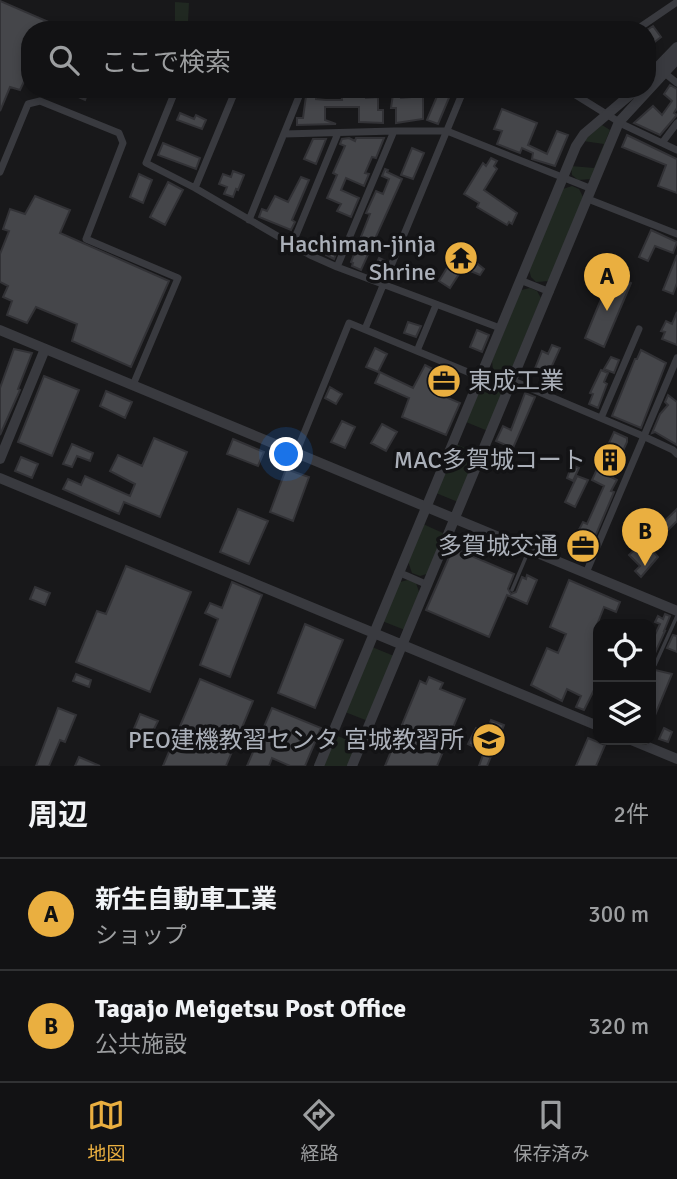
<!DOCTYPE html>
<html lang="ja">
<meta charset="utf-8">
<style>
body{margin:0;font-family:Signika,"Noto Sans JP",sans-serif;background:#1b1b1d;color:#f1f3f6}
.controls{position:absolute;right:21px;bottom:21px;display:grid;overflow:hidden;border-radius:14px;box-shadow:0 4px 10px #0003}
.controls button{width:63px;height:63px;display:grid;place-items:center;padding:0;border:0;border-bottom:2px solid #313234;background:#121214;color:#f1f3f6;font:35px sans-serif}
.you{position:absolute;left:287px;top:455px;width:24px;height:24px;margin:-18px;border:5px solid #fff;border-radius:50%;background:#1a73e8;box-shadow:0 0 0 10px #1a73e833}
.badge{display:grid;place-items:center;width:46px;height:46px;border-radius:50%;background:#eaaf40;color:#111;font-size:23px;font-weight:700}
.pin{position:absolute;translate:-50% -58px;filter:drop-shadow(0 2px 4px #0008)}
.pin::after{content:'';position:absolute;top:37px;width:24px;height:21px;background:inherit;clip-path:polygon(0 0,100% 0,50% 100%)}
.list{margin:0;padding:0;list-style:none}
h2{display:flex;justify-content:space-between;align-items:center;height:91px;margin:0;padding:0 28px;font-size:30px}
h2 small{font-size:23px;font-weight:400;color:#9c9ea0}
.list li{display:grid;grid-template-columns:46px 1fr auto;gap:21px;align-items:center;box-sizing:border-box;height:112px;padding:0 28px;border-top:2px solid #313234}
.list b{display:block;font-size:26px;white-space:nowrap}
.list p{margin:0;font-size:23px;white-space:nowrap;color:#9c9ea0}
.list em{font-size:23px;font-style:normal;color:#9c9ea0}
.icon{flex:none;width:38px;height:38px;fill:none;stroke:currentColor;stroke-width:2;stroke-linecap:round;stroke-linejoin:round}
.map{position:relative;flex:none;width:677px;height:766px;overflow:hidden}
.search{position:absolute;background:#121214;box-shadow:0 4px 10px #0003;left:21px;right:21px;top:21px;height:77px;display:flex;align-items:center;gap:18px;box-sizing:border-box;padding:0 24px;border-radius:28px;color:#9c9ea0;font-size:26px}
.sheet{height:315px;background:#121214}
nav{display:flex;justify-content:space-around;align-items:center;box-sizing:border-box;height:98px;border-top:2px solid #313234;background:#121214;font-size:19px;color:#9c9ea0}
nav a{display:grid;justify-items:center;gap:4px}
nav .on{color:#eaaf40}
.map>svg:first-child{display:block}
</style>
<div class="map">
<svg width="677" height="766" viewBox="0 0 677 766">
<rect width="100%" height="100%" fill="#18181a"/>
<!-- green -->
<path fill="#202821" d="M175,2L189,3L188,22L191,30H175Z
M602,125L610,130L605,142L606,148L591,179L578,180L572,175L571,166L594,168L604,144L583,141Z
M572,186L579,189L583,197L549,281L536,282L531,277L529,270L563,189Z
M530,288L537,291L541,298L509,375H498L493,370L492,361L521,290Z
M486,384L498,387L502,394L488,431L466,422L479,389Z
M456,444L479,454L458,502L436,493Z
M423,524L445,534L427,574L420,576L412,573L408,561Z
M408,580L416,583L420,595L405,630L382,621L400,582Z
M372,647L394,656L368,721L345,712Z
M335,735L358,744L349,766H322Z"/>
<!-- building -->
<path fill="#45464a" stroke="#323236" stroke-width="2" d="M0,1L51,23L48,30H30V69L20,90L10,87L0,111Z
M653,26L661,37L647,48V30Z
M670,85L677,89V108L674,113L677,115L660,135L634,123L653,106L662,115L672,101L664,94Z
M60,89H89L85,100Z
M440,89L451,93L438,124L427,120Z
M353,90V94H366V98L378,97V110H383V123L359,122V107H325V120L336,124L297,125V118H303L306,96H316V99L326,100H342L341,91Z
M393,94H400L401,98L423,96V119L396,123V108H391Z
M502,109L537,123L528,145L547,154L557,131L568,135L555,166L532,159L533,153L522,148L520,153L497,144L502,131L494,129Z
M180,113L194,119L196,115L206,120L202,129L177,120Z
M627,135L677,159V193L658,186L666,165L622,147Z
M349,138L355,141L356,138H384L376,158L372,157L365,173L369,174L364,186L346,178L341,190L359,198L351,217L337,211L341,204L327,198L337,175L333,173L345,146L340,144L342,139Z
M313,139H326L316,164L304,159Z
M163,143L200,158L196,169L158,155Z
M412,148L424,153L413,179L401,175Z
M491,158L497,161L494,166L497,169L484,190L517,213L512,224L509,222L507,225L477,207L479,203L464,194L483,163L486,166Z
M385,169L388,170L387,172L402,179L361,270L352,266L353,263L351,262L370,214L366,213L376,191L383,194L389,179L382,176Z
M233,171L244,175L238,190L236,189L233,197L224,194L227,187L219,184L223,174L231,177Z
M139,174L152,180L143,203L130,197Z
M301,177L309,180L292,220L295,222L291,230L259,217L262,209L267,211L275,196L288,202Z
M168,182L183,190L165,225L150,217Z
M35,196L70,210L60,233L169,281L131,367L72,341L77,324L36,307L27,323L7,315L12,301L3,297L8,286L0,282V254L9,231L3,229L10,209L25,214Z
M651,230L677,242L673,253L655,246L648,261L639,257Z
M323,236L340,244L334,259L326,255L328,246L320,243Z
M677,255V283L673,294L663,290Z
M469,257L484,269L480,275L461,267Z
M379,258L386,261L381,274L373,271Z
M450,263L461,271L450,288L439,281Z
M611,275L631,283L604,347L585,338Z
M677,312V345L662,339L665,332L661,331L666,321L672,324Z
M408,322L421,326L416,337L404,333Z
M477,330L489,335L482,352L470,347Z
M552,345L560,348L547,377L534,371L542,351L548,354Z
M375,348L387,354L378,372L366,367Z
M14,349L32,353L18,389L20,390L0,435V388Z
M641,350L666,363L641,428L612,416L635,359H637Z
M611,357L619,360L614,373L604,369Z
M425,365L455,381L448,398L460,403L446,435L402,417L409,398L375,383L380,372L413,388Z
M601,370L608,373L604,382L607,384L598,408L589,404L593,394L590,393Z
M44,376L79,390L52,456L18,442Z
M330,387L342,394L336,404L325,398Z
M106,391L132,402L125,418L100,406Z
M525,393L535,397L513,448L496,441L503,426L511,430Z
M668,395L677,402V445L655,432L652,433L660,414L668,405L665,402Z
M342,421L355,427L345,448L331,442Z
M382,424L397,432L386,451L371,443Z
M614,432L627,438V442L611,477L617,480L611,491L614,492L586,558L575,554L578,548L571,545L583,522L587,524L604,486L592,480Z
M154,438L187,452L160,517L124,502L119,514L63,489L68,479L81,485L85,476L130,496L135,484L110,471L118,455L142,466Z
M233,439L264,452L258,466L227,454Z
M72,444L93,453L90,461L77,456L72,467L63,464Z
M21,457L38,464L32,478L15,471Z
M572,465L579,468L573,481L567,478Z
M286,469L309,477L293,521L270,512Z
M577,476L588,480L575,507L565,502Z
M238,509L268,521L249,564L220,552Z
M677,509V521L650,548L658,557L641,577L635,571L640,566L629,555Z
M453,548L514,574L508,589L511,594L516,592L522,577L526,579L527,575L537,580L527,604L507,595L489,637L426,610Z
M126,566L191,592L150,692L76,662L97,611L106,614Z
M569,580L620,602L616,612L604,607L595,630L598,632V682L584,710L576,707L581,696L567,689L562,701L531,685L547,648L558,653L566,634L550,627Z
M232,582L262,595L230,677L200,665L218,619L205,613L210,603L222,608Z
M35,587L50,593L45,605L30,599Z
M665,614L670,616L664,631H665L651,662V643L660,624L655,622L658,616L663,619Z
M305,624L343,640L315,708L278,693Z
M673,635L677,636V652L667,648Z
M655,670L672,674L651,725V671Z
M76,674L91,680L89,687L73,681Z
M429,677L443,683L440,689L465,699L437,766H385L420,681L426,684Z
M200,679L253,701L226,766H163Z
M58,708L76,715L65,742L60,740L49,766H36Z
M272,708L321,728L305,766H290L272,758L269,766H247Z
M140,714L158,721L151,735L147,734L146,737L133,731Z
M491,720L504,725L487,766H479L484,752L468,744L476,728L482,731L484,727L488,728Z
M664,728L672,732L668,742L659,739Z
M588,738L605,745L596,766H576Z
M79,757L100,766H75Z"/>
<g fill="none" stroke-linecap="round" stroke-linejoin="round">
<!-- service -->
<path stroke="#393a3f" stroke-width="3.5" d="M512,590L528,552
M651,667L655,665L677,616"/>
<!-- minor -->
<path stroke="#393a3f" stroke-width="7" d="M636,30L677,2
M661,70L677,83
M176,89L146,163L195,188L236,89
M566,89L624,125L677,150
M284,134L394,131
M662,143L677,123
M0,172L28,104L40,101L119,133L123,143L86,239L178,278L133,385
M195,188L310,255L337,267
M588,199L677,234
M249,220L302,89
M292,245L338,133
M520,280L550,292
M500,328L337,267L394,131H447L592,189
M365,329L464,89
M417,351L436,305
M601,418L639,329
M296,453L349,323L475,375L518,383L643,436L673,450L677,454
M398,572L428,585
M586,573L677,358"/>
<!-- tertiary -->
<path stroke="#393a3f" stroke-width="10" d="M647,78L677,47
M0,330L677,611
M0,459L45,349
M0,478L598,726
M631,740L677,759
M319,766L576,146L584,134L637,89
M352,766L619,122L677,59"/>
</g>
<!-- icons -->
<defs>
<g id="temple-disc" transform="scale(1.75)"><circle r="9.5" fill="#eaaf40" stroke="#131315"/><path d="M0-6L5-2H3V0L6.5 2.5H4V6H1.5V3h-3V6H-4V2.5H-6.5L-3 0V-2H-5Z" fill="#111"/></g>
<g id="office-disc" transform="scale(1.75)"><circle r="9.5" fill="#eaaf40" stroke="#131315"/><path d="M-6-3h4V-5.5h4V-3h4V5H-6ZM-1-4.5V-3h2v-1.5ZM-6 0V1H6V0Z" fill="#111"/></g>
<g id="building-disc" transform="scale(1.75)"><circle r="9.5" fill="#eaaf40" stroke="#131315"/><path d="M-4-6H4V6H1V3H-1V6H-4ZM-2.5-4.3h1.7v1.8h-1.7ZM.8-4.3h1.7v1.8H.8ZM-2.5-1h1.7V.8h-1.7ZM.8-1h1.7V.8H.8Z" fill="#111"/></g>
<g id="school-disc" transform="scale(1.75)"><circle r="9.5" fill="#eaaf40" stroke="#131315"/><path d="M0-5L7-2L0 1L-7-2ZM-4 1L0 2.5L4 1V4Q0 6-4 4Z" fill="#111"/></g>
</defs>
<g fill-rule="evenodd">
<use href="#temple-disc" x="461" y="258"/>
<use href="#office-disc" x="444" y="381"/>
<use href="#building-disc" x="610" y="460"/>
<use href="#office-disc" x="583" y="546"/>
<use href="#school-disc" x="489" y="740"/>
</g>
<g text-anchor="middle" dominant-baseline="central" stroke-width="7" stroke-linejoin="round" paint-order="stroke">
<!-- poi labels -->
<g font-size="24" fill="#abb0b9" stroke="#131315" text-anchor="end">
<text x="436" y="244">Hachiman-jinja<tspan x="436" dy="28">Shrine</tspan></text>
<text x="468" y="381" text-anchor="start">東成工業</text>
<text x="586" y="460">MAC多賀城コート</text>
<text x="558" y="546">多賀城交通</text>
<text x="464" y="740">PEO建機教習センタ 宮城教習所</text>
</g>
</g>
</svg>
<div class="controls">
<button><svg class="icon" aria-label="locate" viewBox="0 0 24 24"><circle cx="12" cy="12" r="6"/><path d="M12 2v4M12 18v4M2 12h4M18 12h4"/></svg></button>
<button><svg class="icon" aria-label="layers" viewBox="0 0 24 24"><path d="M12 4l9 5-9 5-9-5zM3 14l9 5 9-5"/></svg></button>
</div>
<div class="you"></div>
<div class="pin badge" style="left:607px;top:311px">A</div>
<div class="pin badge" style="left:645px;top:566px">B</div>
<div class="search"><svg class="icon" aria-label="search" viewBox="0 0 24 24"><circle cx="10" cy="10" r="6"/><path d="M15 15l6 6"/></svg>ここで検索</div>
</div>
<section class="sheet">
<h2>周辺<small>2件</small></h2>
<ul class="list">
<li><span class="badge">A</span><div><b>新生自動車工業</b><p>ショップ</p></div><em>300 m</em></li>
<li><span class="badge">B</span><div><b>Tagajo Meigetsu Post Office</b><p>公共施設</p></div><em>320 m</em></li>
</ul>
</section>
<nav>
<a class="on"><svg class="icon" aria-label="map" viewBox="0 0 24 24"><path d="M3 6l6-2 6 2 6-2v14l-6 2-6-2-6 2zM9 4v14M15 6v14"/></svg>地図</a>
<a><svg class="icon" aria-label="directions" viewBox="0 0 24 24"><path d="M12 3l9 9-9 9-9-9zM9 14v-3h6M13 9l2 2-2 2"/></svg>経路</a>
<a><svg class="icon" aria-label="saved" viewBox="0 0 24 24"><path d="M7 4h10v16l-5-4-5 4z"/></svg>保存済み</a>
</nav>
